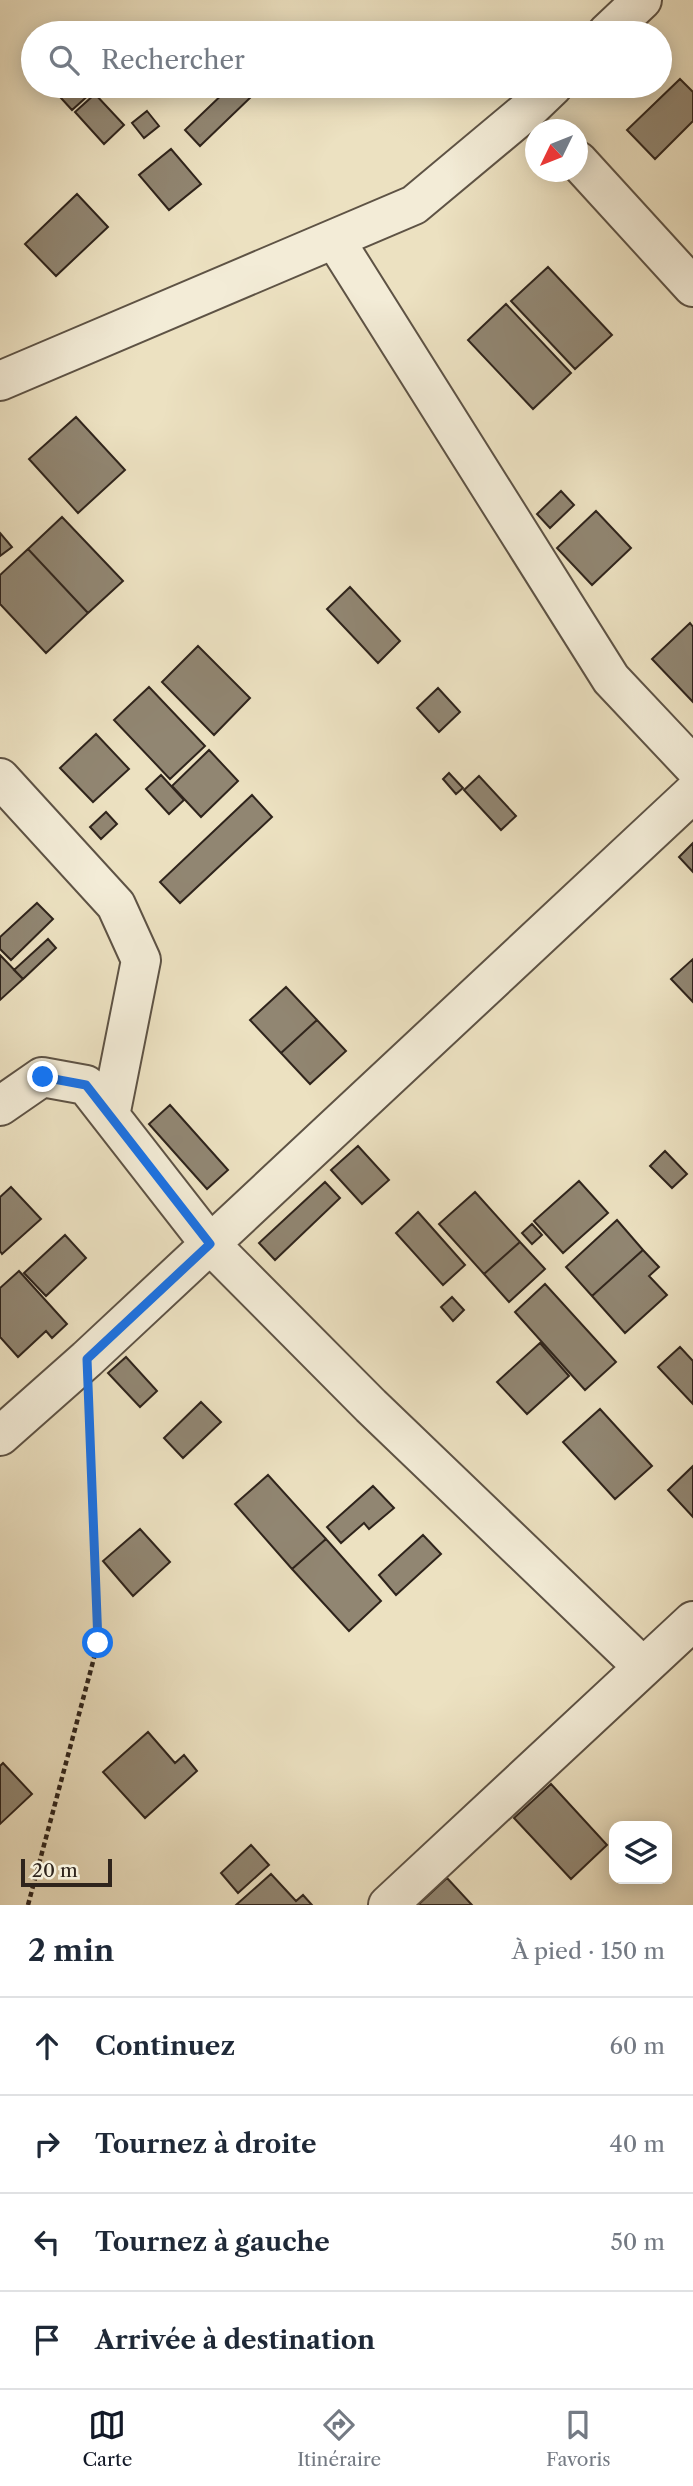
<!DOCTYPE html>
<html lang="fr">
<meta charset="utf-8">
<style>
body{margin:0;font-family:"Libre Caslon Text",serif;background:#f6f6f7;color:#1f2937}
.controls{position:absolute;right:21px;bottom:21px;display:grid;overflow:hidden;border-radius:14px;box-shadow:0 4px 18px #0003}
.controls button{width:63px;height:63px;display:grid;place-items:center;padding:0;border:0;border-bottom:2px solid #e0e1e3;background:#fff;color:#1f2937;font:35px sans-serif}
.compass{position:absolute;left:525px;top:119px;width:63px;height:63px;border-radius:50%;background:#fff;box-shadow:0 4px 18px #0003;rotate:227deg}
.scale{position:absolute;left:21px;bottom:18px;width:91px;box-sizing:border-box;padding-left:7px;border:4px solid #2f241c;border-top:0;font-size:19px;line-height:24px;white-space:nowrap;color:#2f241c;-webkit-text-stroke:5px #f3ecd7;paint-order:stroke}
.stop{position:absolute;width:21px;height:21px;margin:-16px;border:5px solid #1a73e8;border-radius:50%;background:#fff}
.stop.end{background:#1a73e8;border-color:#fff;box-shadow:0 2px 7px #0008}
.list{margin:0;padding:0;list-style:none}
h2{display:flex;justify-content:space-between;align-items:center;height:91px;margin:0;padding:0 28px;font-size:30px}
h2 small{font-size:23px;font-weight:400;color:#747a83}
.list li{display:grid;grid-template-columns:46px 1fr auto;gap:21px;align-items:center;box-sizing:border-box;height:98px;padding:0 28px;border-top:2px solid #e0e1e3}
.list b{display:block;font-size:26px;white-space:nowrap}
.list em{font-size:23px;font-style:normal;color:#747a83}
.icon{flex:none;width:38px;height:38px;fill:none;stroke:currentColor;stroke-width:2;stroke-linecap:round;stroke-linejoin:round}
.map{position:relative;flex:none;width:693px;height:1905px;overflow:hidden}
.search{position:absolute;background:#fff;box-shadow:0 4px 18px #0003;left:21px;right:21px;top:21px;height:77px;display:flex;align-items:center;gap:18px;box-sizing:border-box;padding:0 24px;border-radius:38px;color:#747a83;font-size:26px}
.sheet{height:483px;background:#fff}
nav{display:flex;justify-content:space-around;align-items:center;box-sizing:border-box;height:98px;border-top:2px solid #e0e1e3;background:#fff;font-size:19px;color:#747a83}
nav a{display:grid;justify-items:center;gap:4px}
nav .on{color:#111827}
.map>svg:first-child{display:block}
</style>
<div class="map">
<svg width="693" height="1905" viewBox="0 0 693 1905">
<rect width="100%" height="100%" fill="#ece1c1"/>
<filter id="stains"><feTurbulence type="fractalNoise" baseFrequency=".00286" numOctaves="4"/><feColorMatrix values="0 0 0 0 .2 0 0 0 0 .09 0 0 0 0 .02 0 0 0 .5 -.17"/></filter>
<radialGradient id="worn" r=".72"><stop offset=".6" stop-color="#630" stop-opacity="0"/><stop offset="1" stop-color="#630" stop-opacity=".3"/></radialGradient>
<!-- building -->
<path fill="#918672" stroke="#2f241c" stroke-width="2" d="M680,79L693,92V121L655,159L627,130Z
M50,86H85L91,93L72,110Z
M231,86H244L253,95L200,146L185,130Z
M95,94L124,125L104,144L75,112Z
M147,111L159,126L144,138L132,123Z
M171,149L201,184L169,210L139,175Z
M77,194L108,227L56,276L25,244Z
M548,267L612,335L575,369L511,301Z
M506,304L571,373L533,409L468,340Z
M76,417L125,470L78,513L29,459Z
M561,491L574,505L550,528L537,514Z
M596,511L631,548L592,585L557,548Z
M62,517L123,581L88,613L28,549Z
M0,533L12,547L0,556Z
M28,549L88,613L46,653L0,604V575Z
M350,587L400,641L378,663L327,609Z
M690,623L693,627V702L652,659Z
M198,646L250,698L214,735L162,682Z
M149,687L205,746L170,779L114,720Z
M438,688L460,712L439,732L417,708Z
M96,734L129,769L93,802L60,768Z
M209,750L238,781L201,817L172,786Z
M449,773L463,788L456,794L443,779Z
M161,775L184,800L169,814L146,789Z
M479,776L516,816L501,830L464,790Z
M252,795L272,817L180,903L160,882Z
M106,812L117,824L101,839L90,827Z
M693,843V872L679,857Z
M37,903L53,919L11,960L0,949V937Z
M48,939L56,948L23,979L14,970Z
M0,955L23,979L0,1000Z
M693,959V1002L671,979Z
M286,987L317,1020L281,1053L250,1020Z
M317,1020L346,1051L310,1084L281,1053Z
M170,1105L228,1170L207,1189L149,1124Z
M358,1146L389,1180L362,1204L331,1170Z
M665,1151L687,1174L672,1188L650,1166Z
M579,1181L608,1213L563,1253L534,1221Z
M325,1182L340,1198L275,1260L259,1243Z
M11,1187L41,1219L2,1254L0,1251V1197Z
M475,1192L520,1242L484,1274L439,1224Z
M418,1212L465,1265L443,1285L396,1233Z
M617,1220L643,1250L592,1296L566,1267Z
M532,1224L542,1235L532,1244L522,1233Z
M65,1235L86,1258L46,1296L24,1273Z
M520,1242L545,1269L509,1302L484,1274Z
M643,1250L659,1267L649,1276L667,1295L625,1333L592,1296Z
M19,1271L67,1324L52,1338L46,1331L18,1357L0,1337V1288Z
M545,1284L616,1362L585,1390L515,1312Z
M452,1297L464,1310L453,1321L441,1307Z
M540,1343L569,1376L527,1414L497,1382Z
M680,1347L693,1361V1404L658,1367Z
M126,1357L157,1391L140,1407L108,1373Z
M201,1402L221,1422L183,1458L164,1438Z
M600,1409L652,1466L615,1499L563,1442Z
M693,1466V1517L668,1490Z
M268,1475L326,1539L292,1569L235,1504Z
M373,1486L394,1508L369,1529L364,1523L341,1543L327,1527Z
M140,1529L170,1562L133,1596L103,1561Z
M423,1535L441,1554L396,1595L379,1575Z
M326,1539L381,1601L349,1631L292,1569Z
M148,1732L175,1763L184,1755L197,1771L145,1818L103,1772Z
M3,1763L32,1794L0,1824V1766Z
M551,1784L607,1845L571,1879L514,1818Z
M251,1845L269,1865L238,1893L221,1873Z
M271,1874L296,1901L303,1895L312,1905H236Z
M447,1878L472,1905H418Z"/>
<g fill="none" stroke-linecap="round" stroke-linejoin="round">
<!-- minor casing -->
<g stroke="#5e5345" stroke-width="42">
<path id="minor" d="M607,33L642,0
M578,161L693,287
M335,240L611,679L693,766
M0,381L414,205L529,109L553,86
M0,778L116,905L141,960L110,1116
M0,1106L42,1077L86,1085L210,1244L371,1406L643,1667
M0,1436L87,1359L693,793
M388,1905L693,1621"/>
</g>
<!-- path -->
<path stroke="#2f241c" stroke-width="4.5" stroke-dasharray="5 3.5" stroke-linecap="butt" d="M28,1905L98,1643L89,1402"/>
<!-- minor -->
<use href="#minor" stroke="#f3ecd7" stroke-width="38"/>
</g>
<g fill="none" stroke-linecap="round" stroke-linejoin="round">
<!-- route -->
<path stroke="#1a73e8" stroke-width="9" d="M43,1077L86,1085L210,1244L87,1359L98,1643"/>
</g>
<rect width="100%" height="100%" filter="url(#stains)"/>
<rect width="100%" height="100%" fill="url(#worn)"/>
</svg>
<div class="controls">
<button><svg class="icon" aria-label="layers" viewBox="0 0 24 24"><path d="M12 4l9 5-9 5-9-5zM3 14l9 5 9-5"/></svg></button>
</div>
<svg class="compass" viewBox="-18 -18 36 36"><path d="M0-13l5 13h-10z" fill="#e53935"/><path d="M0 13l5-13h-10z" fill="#747a83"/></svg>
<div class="scale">20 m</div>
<div class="stop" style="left:98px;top:1643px"></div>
<div class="stop end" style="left:43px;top:1077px"></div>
<div class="search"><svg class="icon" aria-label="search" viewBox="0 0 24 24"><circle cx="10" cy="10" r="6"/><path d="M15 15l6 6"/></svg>Rechercher</div>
</div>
<section class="sheet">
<h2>2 min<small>À pied · 150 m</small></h2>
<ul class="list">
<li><svg class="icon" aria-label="ahead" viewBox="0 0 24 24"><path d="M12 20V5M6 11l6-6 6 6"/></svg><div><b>Continuez</b></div><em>60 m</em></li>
<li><svg class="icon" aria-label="right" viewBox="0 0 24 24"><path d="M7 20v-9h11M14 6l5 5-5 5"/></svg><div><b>Tournez à droite</b></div><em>40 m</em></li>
<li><svg class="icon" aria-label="left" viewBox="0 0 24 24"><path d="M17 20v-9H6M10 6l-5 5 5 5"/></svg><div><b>Tournez à gauche</b></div><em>50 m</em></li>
<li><svg class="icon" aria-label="arrive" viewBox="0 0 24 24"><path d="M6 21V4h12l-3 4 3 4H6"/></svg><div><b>Arrivée à destination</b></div></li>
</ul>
</section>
<nav>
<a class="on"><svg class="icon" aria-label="map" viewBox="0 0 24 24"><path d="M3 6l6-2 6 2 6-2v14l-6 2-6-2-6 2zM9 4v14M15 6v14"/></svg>Carte</a>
<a><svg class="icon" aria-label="directions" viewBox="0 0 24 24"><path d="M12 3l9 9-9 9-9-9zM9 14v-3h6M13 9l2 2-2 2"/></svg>Itinéraire</a>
<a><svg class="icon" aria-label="saved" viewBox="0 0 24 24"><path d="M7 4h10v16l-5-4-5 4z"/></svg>Favoris</a>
</nav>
